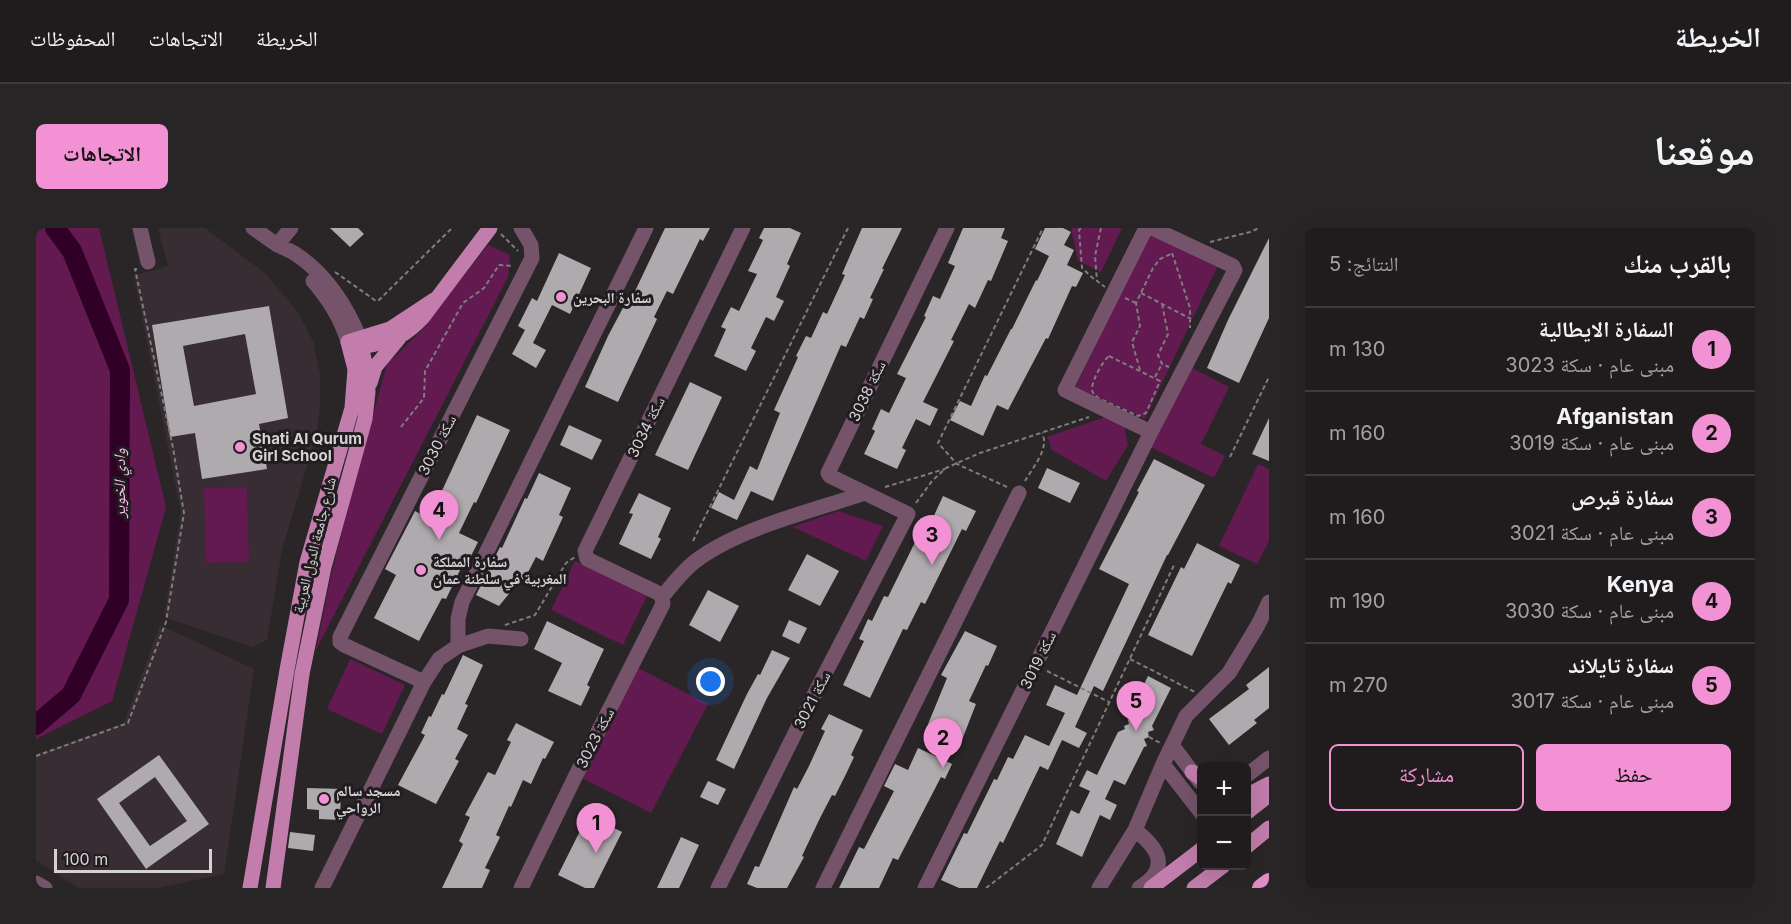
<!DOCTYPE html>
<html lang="ar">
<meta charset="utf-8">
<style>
body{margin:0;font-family:Inter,"Noto Naskh Arabic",sans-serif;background:#282527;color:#f1f3f6;direction:rtl}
.controls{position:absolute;right:18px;bottom:18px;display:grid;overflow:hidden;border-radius:9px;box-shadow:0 6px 24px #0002}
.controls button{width:54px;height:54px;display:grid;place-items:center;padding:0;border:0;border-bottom:2px solid #3d3a3c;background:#201c1e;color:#f1f3f6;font:30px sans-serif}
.scale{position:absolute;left:18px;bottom:15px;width:158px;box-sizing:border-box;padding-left:6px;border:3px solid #d4d2d3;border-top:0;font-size:16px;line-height:21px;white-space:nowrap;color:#d4d2d3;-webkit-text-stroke:4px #201c1f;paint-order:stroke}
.you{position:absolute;left:675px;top:454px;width:21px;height:21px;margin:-15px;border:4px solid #fff;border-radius:50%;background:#1a73e8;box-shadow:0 0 0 9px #1a73e833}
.badge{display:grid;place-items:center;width:39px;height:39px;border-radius:50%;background:#f391d5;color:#111;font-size:20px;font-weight:700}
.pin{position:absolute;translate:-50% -50px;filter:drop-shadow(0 2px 3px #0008)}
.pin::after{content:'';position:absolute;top:32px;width:21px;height:18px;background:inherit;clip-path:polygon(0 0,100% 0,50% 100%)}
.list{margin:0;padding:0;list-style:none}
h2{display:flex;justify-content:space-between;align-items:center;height:78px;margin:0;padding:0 24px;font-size:26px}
h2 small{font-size:20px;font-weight:400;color:#a2a1a4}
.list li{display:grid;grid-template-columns:39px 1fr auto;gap:18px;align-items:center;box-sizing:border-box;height:84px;padding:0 24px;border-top:2px solid #3d3a3c}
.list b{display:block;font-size:22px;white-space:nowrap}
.list p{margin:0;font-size:20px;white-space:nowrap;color:#a2a1a4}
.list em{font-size:20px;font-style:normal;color:#a2a1a4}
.actions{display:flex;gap:12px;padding:18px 24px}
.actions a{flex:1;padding:14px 0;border:2px solid #f391d5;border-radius:9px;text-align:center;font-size:21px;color:#f391d5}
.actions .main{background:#f391d5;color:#111}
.map{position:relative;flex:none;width:1233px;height:660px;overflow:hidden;direction:ltr;border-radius:9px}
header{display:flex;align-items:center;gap:36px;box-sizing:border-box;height:84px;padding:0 30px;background:#201c1e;border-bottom:2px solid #3d3a3c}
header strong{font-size:28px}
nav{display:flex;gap:33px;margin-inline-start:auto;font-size:21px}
.intro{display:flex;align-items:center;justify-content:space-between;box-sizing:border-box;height:144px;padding:0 36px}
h1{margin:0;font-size:42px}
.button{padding:15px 27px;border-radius:9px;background:#f391d5;color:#111;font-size:21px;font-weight:700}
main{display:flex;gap:36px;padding:0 36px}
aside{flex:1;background:#201c1e;border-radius:9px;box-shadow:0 6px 24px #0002}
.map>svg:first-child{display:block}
</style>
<header>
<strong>الخريطة</strong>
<nav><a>الخريطة</a><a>الاتجاهات</a><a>المحفوظات</a></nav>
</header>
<div class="intro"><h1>موقعنا</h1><a class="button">الاتجاهات</a></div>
<main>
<aside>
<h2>بالقرب منك<small>النتائج: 5</small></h2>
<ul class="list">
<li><span class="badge">1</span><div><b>السفارة الايطالية</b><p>مبنى عام · سكة 3023</p></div><em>130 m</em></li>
<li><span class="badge">2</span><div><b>Afganistan</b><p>مبنى عام · سكة 3019</p></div><em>160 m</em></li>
<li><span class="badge">3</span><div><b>سفارة قبرص</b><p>مبنى عام · سكة 3021</p></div><em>160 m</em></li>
<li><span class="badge">4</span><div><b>Kenya</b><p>مبنى عام · سكة 3030</p></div><em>190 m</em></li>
<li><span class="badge">5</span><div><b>سفارة تايلاند</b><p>مبنى عام · سكة 3017</p></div><em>270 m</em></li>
</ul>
<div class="actions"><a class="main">حفظ</a><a>مشاركة</a></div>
</aside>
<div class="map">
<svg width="1233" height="660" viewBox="0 0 1233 660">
<rect width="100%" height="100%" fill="#2a2628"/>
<!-- built -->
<path fill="#372d33" d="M122,0H169L229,45L261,83L277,113L284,146V177L281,203L246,322L231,412L216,419L128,389L145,284L98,48L132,38Z
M124,397L218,441L188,646L122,660H42L0,632V526L88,495Z"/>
<!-- green -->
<path fill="#621a50" d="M0,0H63L130,279L76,473L0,511Z
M1035,0H1086L1065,44L1042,33Z
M1114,3L1183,35L1109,191L1040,159Z
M452,17L474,27L472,49L280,422L294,352L314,270L351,136L384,104Z
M1154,139L1193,159L1165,216L1189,228L1178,250L1114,219Z
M1072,188L1088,195L1092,217L1070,253L1016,222L1011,209Z
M1222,236L1233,241V313L1221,336L1183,318Z
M211,259L213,334L170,335L168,260Z
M802,283L847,298L830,333L757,299Z
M539,333L611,368L587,417L515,382Z
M314,431L369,457L346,506L291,481Z
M602,440L672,476L615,585L546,550Z"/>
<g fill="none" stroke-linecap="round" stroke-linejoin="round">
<!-- river -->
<path stroke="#310026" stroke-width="20" d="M0,497L35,467L83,372L84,142L36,23L19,0"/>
</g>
<!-- building -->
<path fill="#afaaad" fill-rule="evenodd" d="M294,0H322L328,6L314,19Z
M629,0H674L667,13L664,11L637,66L631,63L618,89L621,91L582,174L549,159L572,108L589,76L592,78Z
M728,0H754L765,5L751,36L754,38L740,69L748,73L738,93L730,89L715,120L720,123L710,143L678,128L690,101L685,99L695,79L703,83L721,46L712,43L727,12L723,10Z
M826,0H866L846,41H848L834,70L837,71L828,91L824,89L810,119L805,117L737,273L715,263L701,292L675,280L683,264L698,272L714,238L721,242L744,185L738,182L762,129L760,128L770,108L775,110L787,84L791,86L809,47L806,46Z
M927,0H969L965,10L972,13L955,53L952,52L939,80L933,76L915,112L918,113L887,174L902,181L894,198L880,191L866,220L870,222L861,241L828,226L839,203L836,201L845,181L853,185L870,150L861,146L890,89L888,88L897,68L904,71L919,38L912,35Z
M1009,0H1027L1035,4L1028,17L1038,22L1031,37L1047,45L1040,59L1036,58L1012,111L1010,110L972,182L961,177L947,208L914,192L924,173L935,178L949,147L951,148L975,101H976L1000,52L1001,53L1013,28L999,21Z
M1233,10V90L1203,155L1171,140L1192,92Z
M523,25L555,40L534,86L516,77L497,115L510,122L500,140L476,126L489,102L482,98L496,70L501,73Z
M233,78L252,190L223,196L231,241L166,251L159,205L134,209L116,97ZM209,106L220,166L158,178L147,118Z
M654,154L686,169L652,242L619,227Z
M441,187L474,202L440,275L438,274L423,305L442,314L428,342L425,340L410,371L406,370L383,413L338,390L360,347L349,341L379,283L391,289L402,266L404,267Z
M1233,190V233L1216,226Z
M533,197L566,212L556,232L524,217Z
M1118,231L1169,257L1132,327H1131L1067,463L1058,458L1039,499L1051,505L1043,520L1026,512L1012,542L1004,538L967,615L964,613L941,660H923L905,652L928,605L931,606L958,551L961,552L972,529L977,531L989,507L1013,518L1029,485L1010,477L1019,457L1041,467L1093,356L1063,341L1103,264L1101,263Z
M1011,240L1044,255L1034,275L1002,260Z
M503,245L535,260L523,287L527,289L507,333L500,329L488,352L485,351L463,378L440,367L464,319L466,320L489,270L491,271Z
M603,265L635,280L622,309L625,311L615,331L583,316L597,286L593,285Z
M907,268L940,283L930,303L926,301L889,376L885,374L871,402L867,401L834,470L807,457L828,413L823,411L832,391L836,393L848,368L852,369L890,292L895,294Z
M1161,315L1204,337L1195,356L1192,354L1156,428L1112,407L1145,339L1148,341Z
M771,326L803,343L784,378L752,362Z
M672,362L703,378L684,414L653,397Z
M753,392L771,400L763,416L746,408Z
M511,393L568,421L551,457L554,459L545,478L512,463L526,435L498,421Z
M929,403L961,418L952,438L950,437L933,473L940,476L924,517L890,501L911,450L905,447Z
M736,422L754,430L731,470L698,541L680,532L711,466L722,446L724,447Z
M427,427L447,437L429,476L432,477L421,501L432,507L419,531L423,533L400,576L362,557L389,507L385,505L393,488L395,489L406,466L408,467Z
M1233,439V480L1218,492L1221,495L1193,517L1173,491L1213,461L1210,457Z
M1112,448L1135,460L1116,498L1118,502L1112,504L1113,509L1108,511L1111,518L1108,519L1089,557L1078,552L1069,571L1081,577L1074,592L1064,587L1046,629L1020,616L1035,582L1043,586L1054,563L1043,558L1051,542L1061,547L1082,504L1089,501L1088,498L1093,496L1091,489L1108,482L1098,477Z
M793,486L827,502L815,527L818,529L811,544L799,568L796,567L784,590L766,628L768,629L751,660H721L711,656L719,638L723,639L758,559L761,561L773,538L789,503L785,501Z
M480,495L518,514L509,531L507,530L495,556L487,552L475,579L473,578L460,607L464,609L449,640L454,642L446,660H406L427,616L423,613L434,589L429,587L452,544L459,547L475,514L471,512Z
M882,520L916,536L909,551L905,549L862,632L857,630L843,660H803L823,619L828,621L858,563L848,558L859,536L872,542Z
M123,527L173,596L110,641L61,571ZM119,549L151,593L114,618L83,575Z
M672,553L690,561L682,577L664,569Z
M271,560L305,561L304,592L283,591V582L271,581Z
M552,587L586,604L558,660H549L522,647Z
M254,604L279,607L277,623L252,620Z
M645,609L663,617L650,645L643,660H621Z"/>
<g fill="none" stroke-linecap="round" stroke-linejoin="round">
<!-- path -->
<path stroke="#7f7c7e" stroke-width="2" stroke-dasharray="4.5 3" stroke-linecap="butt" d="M1045,0L1043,2L1046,40L1060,53
M1065,0L1059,28L1061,53L1069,59
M465,6L482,23
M1174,14L1214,4L1223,0
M1136,25L1154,80V100
M299,44L340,73L343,72L416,0
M1105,65L1155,91
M1089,70L1100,75
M1126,76L1132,106L1122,127L1126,136L1133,139
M1073,128L1124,153L1110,185L1102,188L1062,170C1058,166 1056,165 1056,161C1056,152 1067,133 1073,128Z
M1104,142L1096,114L1104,98L1100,75L1117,40L1124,31L1137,25
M1119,149L1126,136
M365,199L388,170L389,143L427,75L448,60L463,37L477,38
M1194,229L1233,149
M989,253C997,239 1014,220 1006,205
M849,259L909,241
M971,259L921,236L902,215L1007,0
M880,275L896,253L910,240L944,225L1053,189
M657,313L812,0
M469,397L499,387L530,335L539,329
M1094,431L1159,464
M1011,443L1073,474
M1113,509L1124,515
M0,528L92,495L130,394L148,285L137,220L99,41H103
M950,660L1006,617L1139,335"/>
<!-- minor -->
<path stroke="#75536a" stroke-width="15" d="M104,0L112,34
M217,0C225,5 232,11 240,16C247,20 254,22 261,27C291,47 310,77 324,111
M1110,0L1029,162L1115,204
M241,17L255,0
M277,53C293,72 305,90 312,114
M626,369C636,357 645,345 657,335C699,301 776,283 829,265
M422,418V391L426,374L610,0
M388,454L308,417L304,414V409L496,30L495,17L485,0
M1136,517L1164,554
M1127,536L1166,586
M1210,548L1233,530
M1099,602C1112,612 1131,629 1118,647C1115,652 1108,656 1103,660
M0,655L9,660
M286,660L388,454L403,431L422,418L452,408L485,411
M485,660L539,549L627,376L626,369L622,365L551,331L549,323L707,0
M682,660L779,465L872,286L794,248L792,245L911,0
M787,660L983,265
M889,660L1115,204L1199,42L1197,38L1116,0
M1063,660L1099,602L1127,536L1150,488L1193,445L1222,397L1233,374"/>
<!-- major -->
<path stroke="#c27dac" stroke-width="15" d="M335,117C361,110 368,109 387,89L454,0
M334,155L339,139L363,110
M1156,544L1166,551
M1210,568L1233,556
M1210,585L1233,567
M1210,619L1233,600
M214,660L251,442L271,334L316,180L319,141L312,114L354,101L398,72
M237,660L266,446L288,339L329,191L332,164L330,141L324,111
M1115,660L1166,621
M1158,660L1187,638"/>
<!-- highway -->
<path stroke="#e08dc6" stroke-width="18" d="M1225,660L1233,654"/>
</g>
<!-- markers -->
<g fill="#f391d5" stroke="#201c1f" stroke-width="2">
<circle cx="525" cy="69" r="6"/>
<circle cx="204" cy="219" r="6"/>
<circle cx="385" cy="342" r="6"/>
<circle cx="288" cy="571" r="6"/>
</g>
<g text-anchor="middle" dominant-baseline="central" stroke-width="6" stroke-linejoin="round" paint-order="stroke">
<!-- poi labels -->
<g font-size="15" font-weight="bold" fill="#d4d2d3" stroke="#201c1f" text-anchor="start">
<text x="537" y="69">سفارة البحرين</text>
<text x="216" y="210">Shati Al Qurum<tspan x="216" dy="17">Girl School</tspan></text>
<text x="397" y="333">سفارة المملكة<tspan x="397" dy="17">المغربية في سلطنة عمان</tspan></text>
<text x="300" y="562">مسجد سالم<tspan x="300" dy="17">الرواحي</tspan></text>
</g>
<!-- street labels -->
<g font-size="15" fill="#d4d2d3" stroke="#201c1f">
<text transform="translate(831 163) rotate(-64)">سكة 3038</text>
<text transform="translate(610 199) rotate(-64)">سكة 3034</text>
<text transform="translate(401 217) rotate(-63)">سكة 3030</text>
<text transform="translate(278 317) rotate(-76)">شارع جامعة الدول العربية</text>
<text transform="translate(1002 432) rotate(-64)">سكة 3019</text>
<text transform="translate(776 472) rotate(-63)">سكة 3021</text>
<text transform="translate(559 510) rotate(-63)">سكة 3023</text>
</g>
<!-- water labels -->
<g font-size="16" font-style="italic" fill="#fcbbe7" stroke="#201c1f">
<text transform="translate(83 255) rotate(-90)">وادي الخوير</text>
</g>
</g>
</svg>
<div class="controls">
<button>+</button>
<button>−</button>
</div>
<div class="scale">100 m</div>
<div class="you"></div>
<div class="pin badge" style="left:560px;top:625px">1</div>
<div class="pin badge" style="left:907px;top:540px">2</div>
<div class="pin badge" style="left:896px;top:337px">3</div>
<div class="pin badge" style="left:403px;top:312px">4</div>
<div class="pin badge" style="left:1100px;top:503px">5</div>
</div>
</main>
